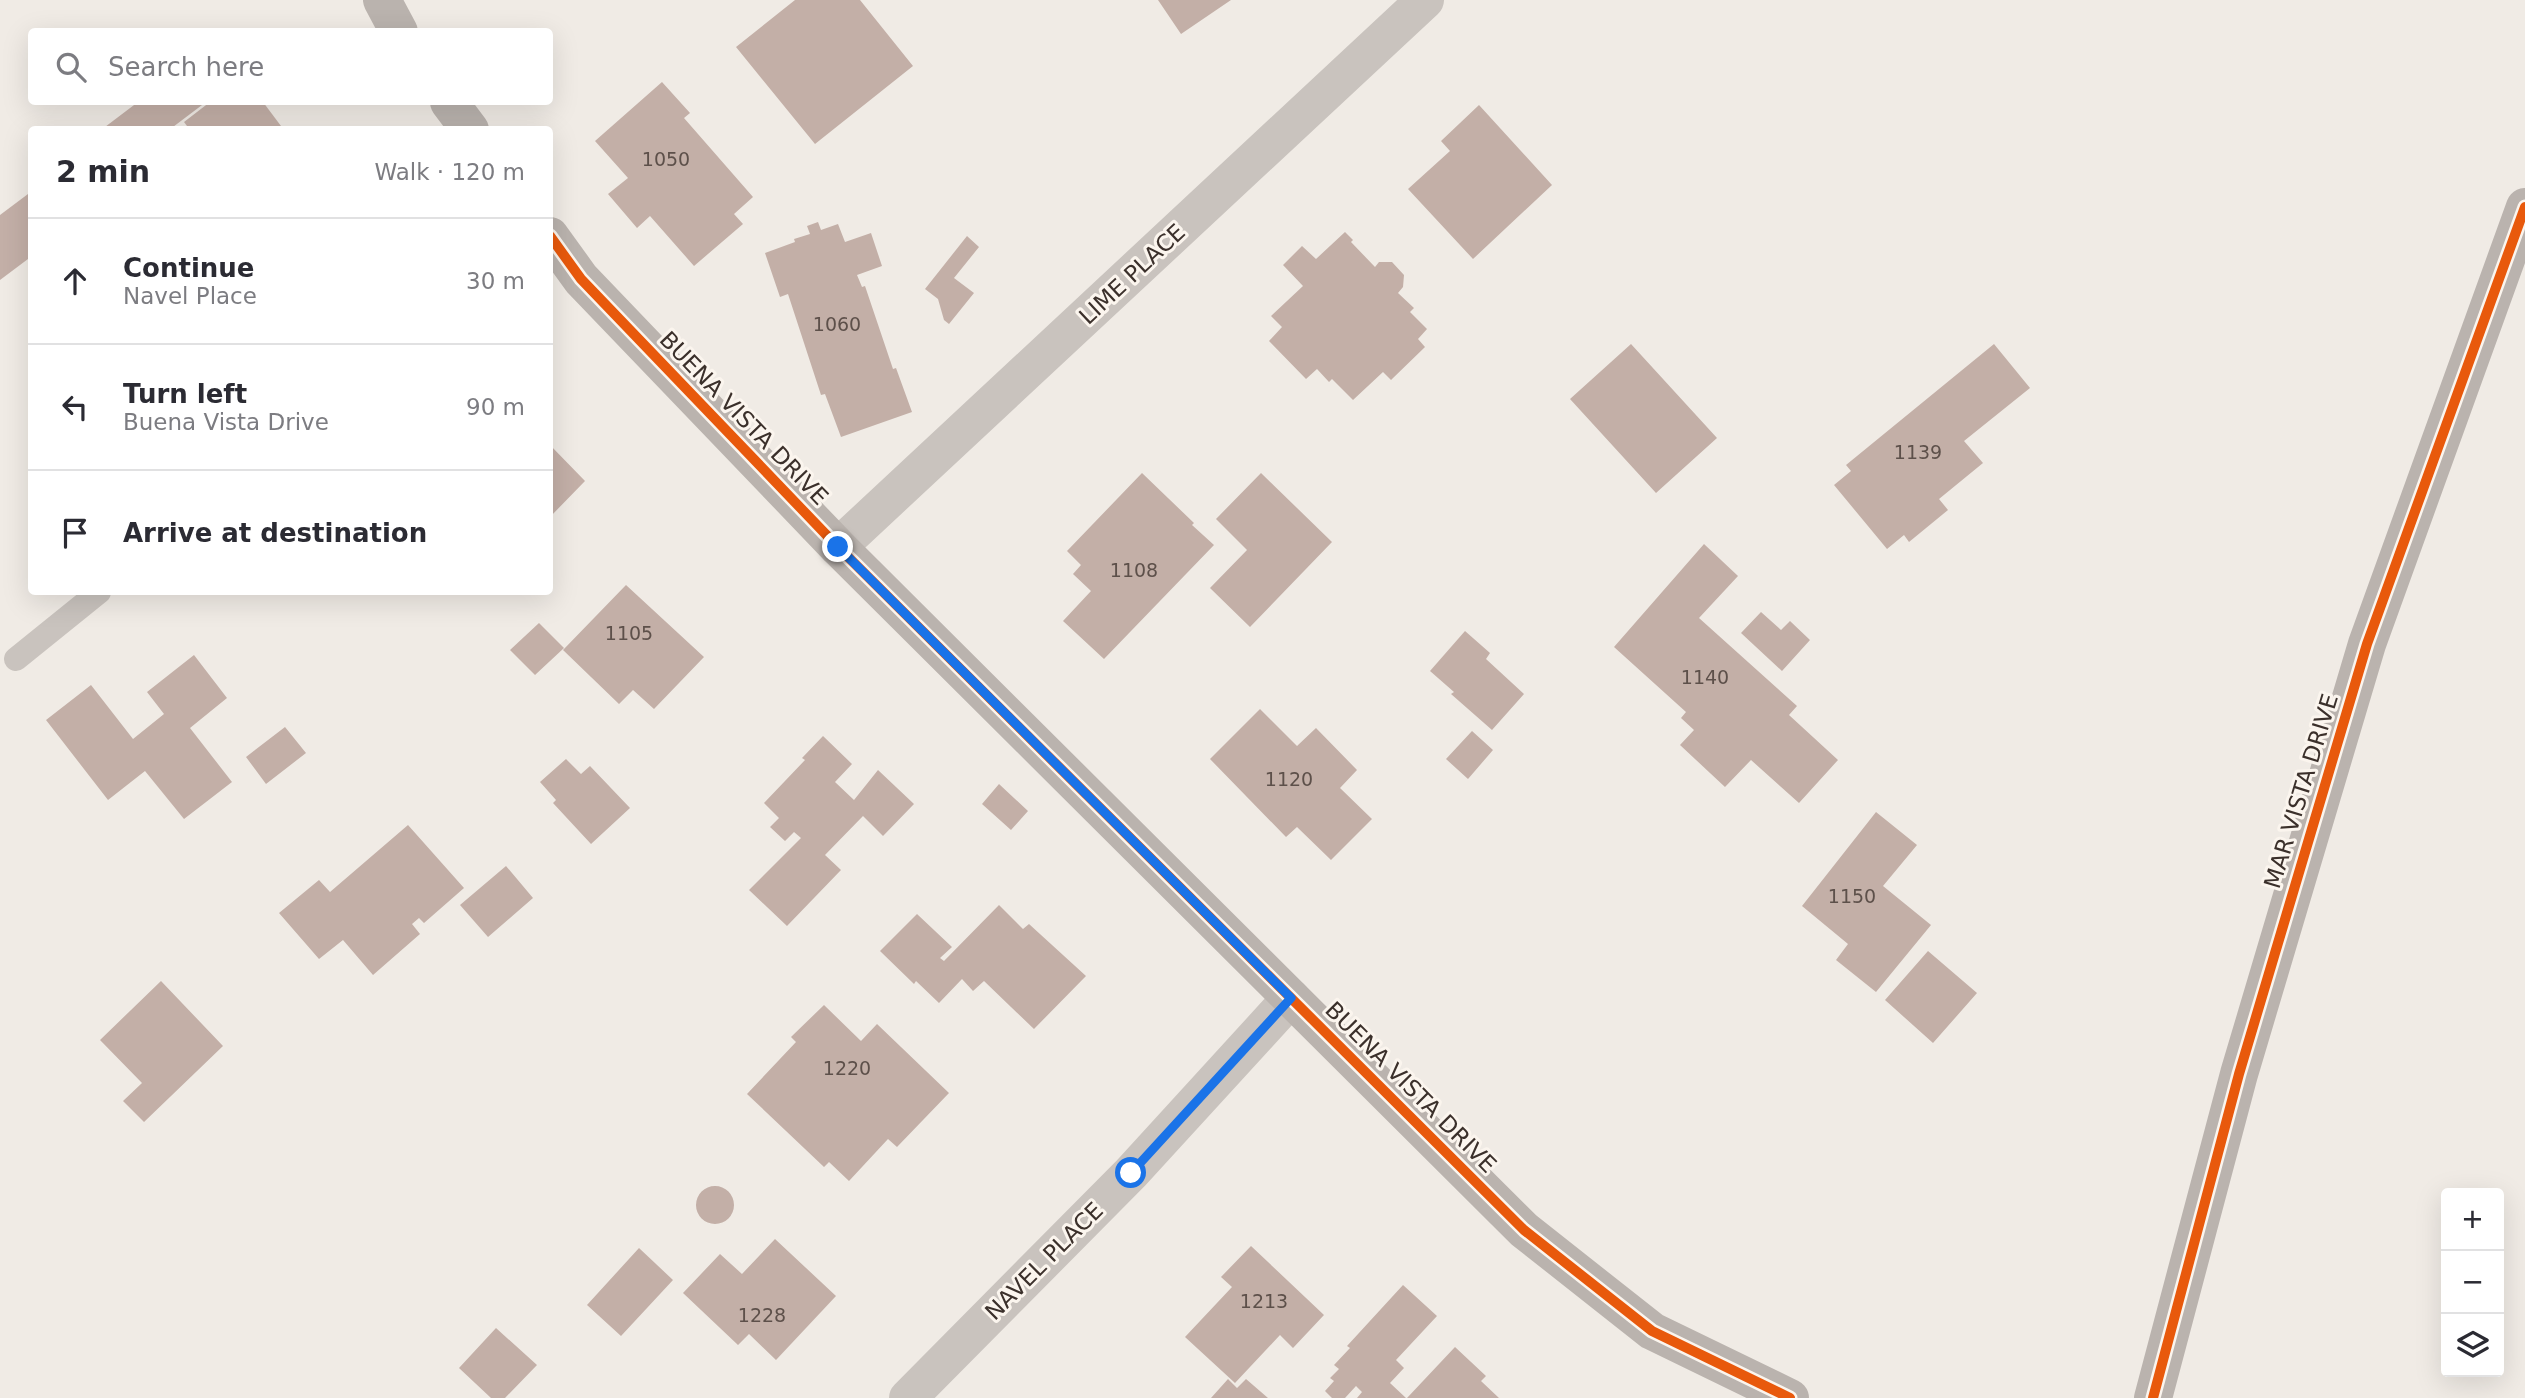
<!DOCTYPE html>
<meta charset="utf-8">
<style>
body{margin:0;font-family:"DejaVu Sans",sans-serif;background:#f7f7f7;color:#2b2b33}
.controls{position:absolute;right:21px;bottom:21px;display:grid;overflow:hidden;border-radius:7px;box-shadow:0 7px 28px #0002}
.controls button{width:63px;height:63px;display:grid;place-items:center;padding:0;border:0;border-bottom:2px solid #e1e1e2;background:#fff;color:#2b2b33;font:35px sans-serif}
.stop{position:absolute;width:21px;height:21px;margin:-16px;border:5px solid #1a73e8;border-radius:50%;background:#fff}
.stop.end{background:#1a73e8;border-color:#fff;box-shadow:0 2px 7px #0008}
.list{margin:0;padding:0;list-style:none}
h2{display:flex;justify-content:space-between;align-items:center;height:91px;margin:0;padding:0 28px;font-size:30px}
h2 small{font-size:23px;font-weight:400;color:#7c7c81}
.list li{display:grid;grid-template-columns:46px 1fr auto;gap:21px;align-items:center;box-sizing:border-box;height:126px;padding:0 28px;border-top:2px solid #e1e1e2}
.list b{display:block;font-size:26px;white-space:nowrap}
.list p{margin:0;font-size:23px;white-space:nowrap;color:#7c7c81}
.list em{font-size:23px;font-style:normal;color:#7c7c81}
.icon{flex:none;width:38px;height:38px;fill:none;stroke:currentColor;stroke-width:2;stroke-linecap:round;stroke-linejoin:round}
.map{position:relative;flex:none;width:2525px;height:1398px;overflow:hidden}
.search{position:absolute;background:#fff;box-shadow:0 7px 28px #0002;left:28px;top:28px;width:525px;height:77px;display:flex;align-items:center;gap:18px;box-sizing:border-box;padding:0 24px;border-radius:7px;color:#7c7c81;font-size:26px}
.panel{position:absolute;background:#fff;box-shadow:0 7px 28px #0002;left:28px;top:126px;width:525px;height:469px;border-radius:7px}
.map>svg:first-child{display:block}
</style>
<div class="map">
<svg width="2525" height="1398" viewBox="0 0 2525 1398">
<rect width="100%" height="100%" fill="#f0ebe5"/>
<!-- building -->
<path fill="#c3afa7" d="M795,0H860L913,66L815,144L736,47Z
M1158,0H1231L1181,34Z
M662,82L690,113L684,118L753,197L734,214L743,224L694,266L650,216L637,228L608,194L628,178L595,141Z
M138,102H206L169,130H101Z
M210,102H263L284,130H190L184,122Z
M1479,105L1552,185L1473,259L1408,189L1450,151L1441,141Z
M32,191V256L0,280V215Z
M818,222L821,230L838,224L845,242L871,233L882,266L857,275L862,287L865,286L893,369L896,368L912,412L841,437L825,394L821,395L788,294L780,297L765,253L795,242L794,239L810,234L807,226Z
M1345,232L1353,240L1351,242L1375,267L1379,262H1392L1404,275L1403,287L1398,293L1414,308L1410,312L1427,329L1418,339L1425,347L1391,380L1383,372L1353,400L1332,379L1329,382L1317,369L1306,379L1269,341L1282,327L1271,316L1303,286L1283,265L1302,246L1316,259Z
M967,236L979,247L954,278L974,293L949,324L944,320L938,299L925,289Z
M1631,344L1717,438L1656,493L1570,399Z
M1994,344L2030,388L1964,441L1983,463L1939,499L1948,510L1909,542L1904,535L1887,549L1834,485L1851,471L1846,465Z
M550,445L585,481L550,517Z
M1142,473L1194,523L1192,525L1214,545L1104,659L1063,621L1091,591L1073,574L1081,565L1067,551Z
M1261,473L1332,542L1250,627L1210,588L1247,550L1216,519Z
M1704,544L1738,576L1699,618L1797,706L1789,715L1838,760L1799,803L1751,760L1725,787L1680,745L1694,730L1681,718L1686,712L1614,647Z
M626,585L704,657L654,709L633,690L619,704L563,650Z
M1761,612L1781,630L1790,621L1810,640L1782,671L1741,633Z
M539,623L564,648L535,675L510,650Z
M1465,631L1490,653L1486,659L1524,694L1492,730L1451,694L1454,692L1430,671Z
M194,655L227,698L190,728L232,782L184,819L145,771L108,800L46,720L91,685L133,739L164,714L147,692Z
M1260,709L1297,746L1316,728L1357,770L1340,788L1372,819L1331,860L1297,827L1286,837L1210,759Z
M285,727L306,753L266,784L246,757Z
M1472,731L1493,750L1468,779L1446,759Z
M823,736L852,764L835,782L854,800L878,770L914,804L883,836L863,816L825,855L841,870L787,926L749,890L801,838L794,832L785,841L770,827L779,818L764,803L805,760L802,758Z
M566,759L581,774L590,766L630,808L591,844L553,803L556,800L540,782Z
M999,784L1028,811L1011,830L982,804Z
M1876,812L1917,845L1883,886L1931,925L1876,992L1836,960L1848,944L1802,906Z
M408,825L464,888L424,923L419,918L412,924L420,934L373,975L343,940L319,959L279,913L319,880L330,892Z
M506,866L533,898L488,937L460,905Z
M999,905L1023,929L1029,924L1086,976L1034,1029L984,981L973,991L962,979L939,1003L916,981L914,984L880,951L917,914L952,947L940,958L944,961Z
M1928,951L1977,993L1933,1043L1885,1000Z
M161,981L223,1046L144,1122L123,1101L142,1083L100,1040Z
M824,1005L861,1041L877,1024L949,1093L897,1147L888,1139L849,1181L829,1162L824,1167L747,1094L796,1042L791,1037Z
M696 1205a19 19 0 1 1 38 0a19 19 0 1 1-38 0Z
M775,1239L836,1296L776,1360L749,1334L738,1345L683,1293L720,1254L742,1274Z
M1251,1246L1324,1315L1293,1348L1280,1335L1235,1383L1185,1337L1232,1287L1221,1277Z
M639,1248L673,1280L621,1336L587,1305Z
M1403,1285L1437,1316L1396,1360L1404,1368L1390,1383L1406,1398H1357L1362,1392L1356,1386L1345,1398H1332L1325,1391L1334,1381L1330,1378L1339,1369L1334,1365L1350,1348L1347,1346Z
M496,1328L537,1365L505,1398H491L459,1368Z
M1455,1347L1486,1376L1481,1381L1499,1398H1407Z
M1228,1379L1237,1388L1246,1379L1268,1398H1211Z"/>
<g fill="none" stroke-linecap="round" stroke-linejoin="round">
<!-- lane -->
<path stroke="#c9c3be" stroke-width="24" d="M16,659L99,592"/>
<!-- street -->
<path stroke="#c9c3be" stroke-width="38" d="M838,547L1425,0
M908,1398L1131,1173L1291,998"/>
<!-- secondary -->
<path stroke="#bab3ae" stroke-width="38" d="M382,0L399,32
M449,102L470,130
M550,236L581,279L838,547L1524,1230L1652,1331L1790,1398
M2153,1398L2239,1074L2367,644L2525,207"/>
<!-- cycleway casing -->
<g stroke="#fbf5ee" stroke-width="15">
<path id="cycleway" d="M550,236L581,279L838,547L1524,1230L1652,1331L1790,1398
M2153,1398L2239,1074L2367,644L2525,207"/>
</g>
<!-- cycleway -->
<use href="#cycleway" stroke="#e8590c" stroke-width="10"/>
</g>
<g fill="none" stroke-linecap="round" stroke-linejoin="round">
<!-- route -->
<path stroke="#1a73e8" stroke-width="9" d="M838,547L1291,998L1131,1173"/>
</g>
<g text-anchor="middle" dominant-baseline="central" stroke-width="6" stroke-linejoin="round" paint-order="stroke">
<!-- number labels -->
<g font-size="19" fill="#5d504a">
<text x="666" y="159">1050</text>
<text x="837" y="324">1060</text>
<text x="1918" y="452">1139</text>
<text x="1134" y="570">1108</text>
<text x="629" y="633">1105</text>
<text x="1705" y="677">1140</text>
<text x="1289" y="779">1120</text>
<text x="1852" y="896">1150</text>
<text x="847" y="1068">1220</text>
<text x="1264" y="1301">1213</text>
<text x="762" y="1315">1228</text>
</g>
<!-- street labels -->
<g font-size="23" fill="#3b302b" stroke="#fbf5ee">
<text transform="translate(1132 274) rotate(-43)">LIME PLACE</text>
<text transform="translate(744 418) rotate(46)">BUENA VISTA DRIVE</text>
<text transform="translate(2301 791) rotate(-73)">MAR VISTA DRIVE</text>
<text transform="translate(1411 1087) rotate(45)">BUENA VISTA DRIVE</text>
<text transform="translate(1044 1261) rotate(-45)">NAVEL PLACE</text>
</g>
</g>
</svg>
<div class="controls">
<button>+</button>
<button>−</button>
<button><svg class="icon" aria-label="layers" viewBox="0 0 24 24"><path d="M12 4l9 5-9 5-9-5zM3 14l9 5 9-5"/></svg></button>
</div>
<div class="stop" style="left:1131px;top:1173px"></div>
<div class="stop end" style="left:838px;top:547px"></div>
<div class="search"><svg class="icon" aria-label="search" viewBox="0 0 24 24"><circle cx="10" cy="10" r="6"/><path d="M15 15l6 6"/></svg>Search here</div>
<section class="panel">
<h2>2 min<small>Walk · 120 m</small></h2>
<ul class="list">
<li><svg class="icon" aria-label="ahead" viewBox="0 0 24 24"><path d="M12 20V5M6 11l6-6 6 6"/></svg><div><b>Continue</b><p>Navel Place</p></div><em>30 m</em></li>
<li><svg class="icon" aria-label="left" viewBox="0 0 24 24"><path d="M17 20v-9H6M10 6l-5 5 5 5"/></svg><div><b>Turn left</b><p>Buena Vista Drive</p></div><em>90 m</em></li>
<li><svg class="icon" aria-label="arrive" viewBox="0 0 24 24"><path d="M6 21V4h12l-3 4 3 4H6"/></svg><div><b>Arrive at destination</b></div></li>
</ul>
</section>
</div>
